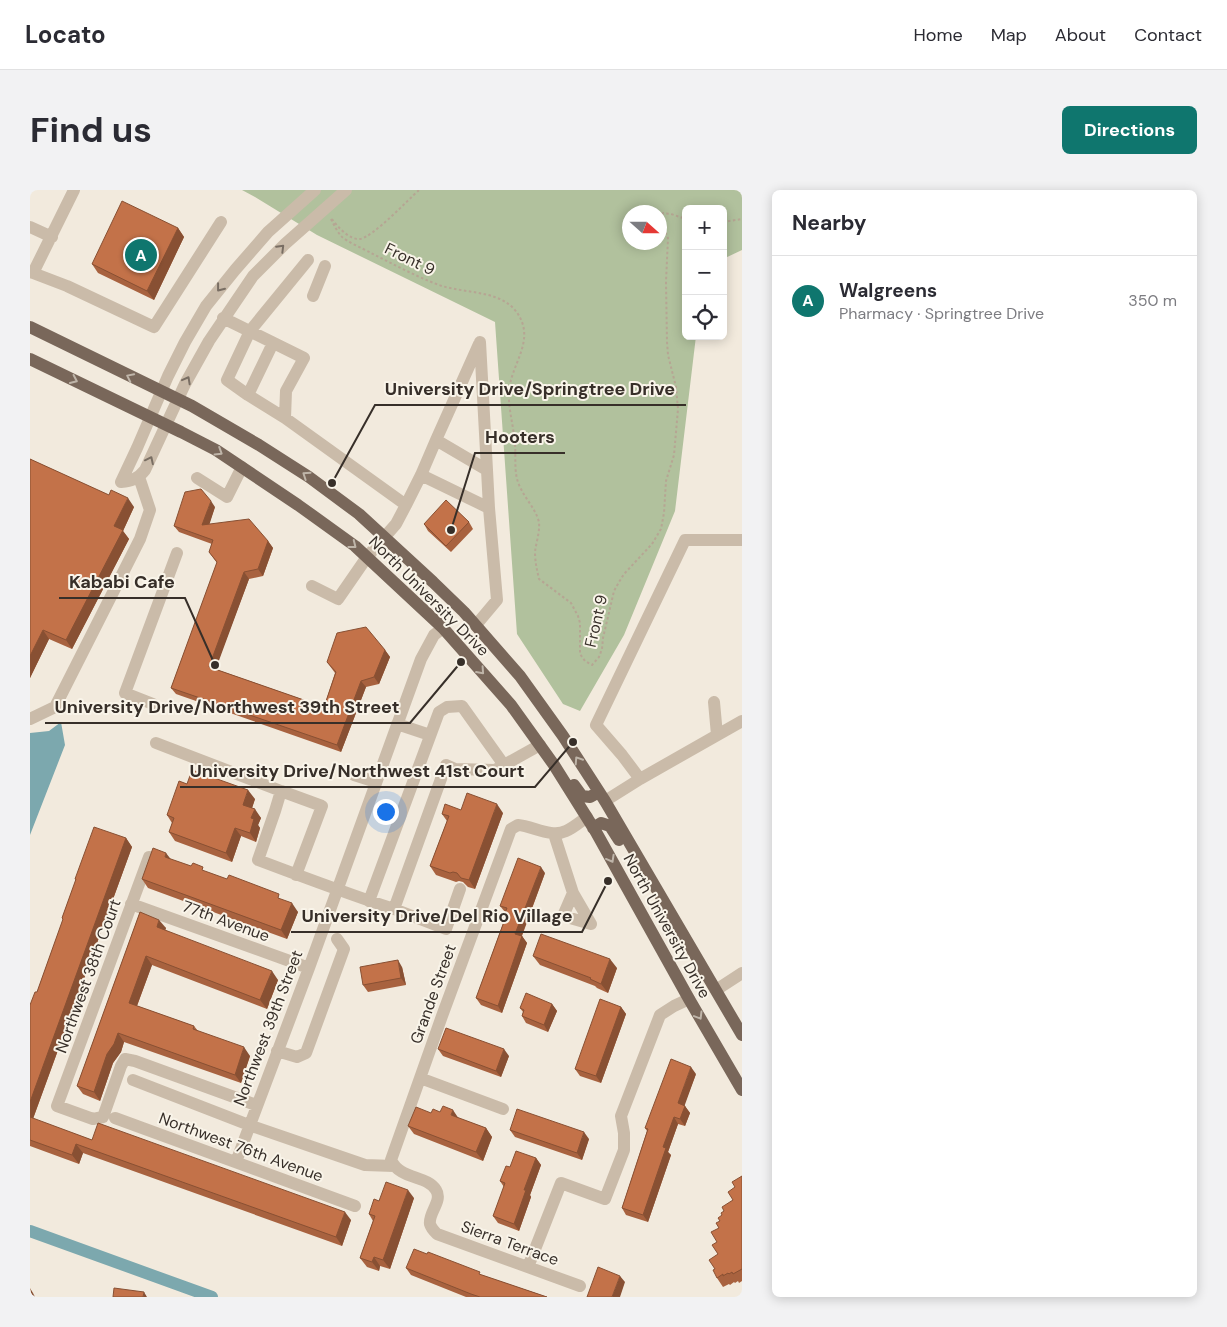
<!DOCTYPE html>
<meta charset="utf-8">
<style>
body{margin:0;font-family:"DM Sans",sans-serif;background:#f2f2f3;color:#2b2b33}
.controls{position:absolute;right:15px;top:15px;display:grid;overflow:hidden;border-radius:8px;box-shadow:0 2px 12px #0003}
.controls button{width:45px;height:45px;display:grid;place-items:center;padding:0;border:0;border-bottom:1px solid #e1e1e2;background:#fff;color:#2b2b33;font:25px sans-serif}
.compass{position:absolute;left:592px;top:15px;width:45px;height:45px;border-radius:50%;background:#fff;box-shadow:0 2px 12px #0003;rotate:111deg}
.you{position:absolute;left:355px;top:621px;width:18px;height:18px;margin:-12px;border:4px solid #fff;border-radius:50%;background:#1a73e8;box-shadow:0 0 0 8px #1a73e833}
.badge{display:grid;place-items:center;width:32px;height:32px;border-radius:50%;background:#0f766e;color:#fff;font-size:16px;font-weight:700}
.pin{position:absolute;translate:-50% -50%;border:2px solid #fff;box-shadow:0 1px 5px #0006}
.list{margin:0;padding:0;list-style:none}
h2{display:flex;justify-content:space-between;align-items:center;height:65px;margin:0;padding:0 20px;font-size:21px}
h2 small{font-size:16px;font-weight:400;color:#7c7c81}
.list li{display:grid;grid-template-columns:32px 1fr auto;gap:15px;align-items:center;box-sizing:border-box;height:90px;padding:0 20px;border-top:1px solid #e1e1e2}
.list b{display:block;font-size:19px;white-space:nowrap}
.list p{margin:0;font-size:16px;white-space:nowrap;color:#7c7c81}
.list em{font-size:16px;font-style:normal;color:#7c7c81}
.icon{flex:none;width:28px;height:28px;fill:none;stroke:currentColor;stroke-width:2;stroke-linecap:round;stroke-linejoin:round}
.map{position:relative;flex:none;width:712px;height:1107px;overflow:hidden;border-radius:8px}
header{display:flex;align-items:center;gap:30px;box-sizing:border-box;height:70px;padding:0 25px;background:#fff;border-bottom:1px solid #e1e1e2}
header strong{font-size:24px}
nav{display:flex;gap:28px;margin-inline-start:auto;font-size:18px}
.intro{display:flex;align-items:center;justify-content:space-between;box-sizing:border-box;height:120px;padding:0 30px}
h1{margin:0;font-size:35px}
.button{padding:12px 22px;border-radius:8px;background:#0f766e;color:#fff;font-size:18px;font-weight:700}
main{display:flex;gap:30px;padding:0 30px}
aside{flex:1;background:#fff;border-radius:8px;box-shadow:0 2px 12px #0003}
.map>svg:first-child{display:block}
</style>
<header>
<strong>Locato</strong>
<nav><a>Home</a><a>Map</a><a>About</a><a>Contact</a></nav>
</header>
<div class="intro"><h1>Find us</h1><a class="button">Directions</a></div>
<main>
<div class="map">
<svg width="712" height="1107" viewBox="0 0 712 1107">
<rect width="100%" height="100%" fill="#f2eadd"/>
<!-- green -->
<path fill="#b1c19d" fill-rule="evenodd" d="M212,0H712V60L693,69V19H656V146H666L645,321L594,445L550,521L533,514L487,444L465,132L287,45L225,7ZM600,22H630V52H600Z"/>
<!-- water -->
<path fill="#7ca8ae" d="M31,532L35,555L0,645V543L19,541Z"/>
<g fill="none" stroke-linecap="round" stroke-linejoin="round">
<!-- canal -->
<path stroke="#7ca8ae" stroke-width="12" d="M0,1041L182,1107"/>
<!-- path -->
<path stroke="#b6a593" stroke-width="2" stroke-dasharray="2.5 2.5" stroke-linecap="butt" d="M301,29C304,35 307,41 311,46C317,52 332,58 341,63C363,74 385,86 409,95C437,105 479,98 492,132C501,156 480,178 479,202C478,219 484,237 485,255C486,267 484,281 488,292C493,307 505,317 509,332C510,342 506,353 505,362C505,372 507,380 509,389L541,413L548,426L550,433V464L555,471L562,475L569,467L572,459L573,448L584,401L589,392L594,384L622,354L631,339L634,323L636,291L644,265L648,219L646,197L638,165L637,152L636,92L638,48L630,31
M302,29C308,37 319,50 330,49C343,47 378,10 389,0
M630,29L633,23L641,24L656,29
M693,32L712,29"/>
<!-- minor -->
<path stroke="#cabba9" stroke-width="12" d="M44,0L3,83L37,96L124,137L191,32
M0,37L22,47
M283,106L295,76
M193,128L274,168L256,201L255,228L376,315L366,334L337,367L308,409L282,396
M243,153L218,205L255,228
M218,205L197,190L220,141L278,70
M406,250L457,280L450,152
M391,285L459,318L457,280
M167,288L197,307L212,277
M91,292C101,291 108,289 115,280L155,194L179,151L223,86L255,54L316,0
M91,292L107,258L138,186L155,152L176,116L205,80L238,42L285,0
M376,315L391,285L406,250L449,154
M446,435L467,410L459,318
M684,512L687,545
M123,514L95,503L147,363
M0,529L25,517L110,349L120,320L109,287
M367,534L400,545
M126,553L251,601
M324,585L346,592
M610,589L592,565L566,535L655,350H712
M575,611L610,589L712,531
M524,644L543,703L561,734
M119,667L27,916L63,929L73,927L91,876L95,869L105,871L226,915
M266,685L292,616L251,601L245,621L228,670C273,687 318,704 364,719L416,575L425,579L465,580L510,555
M543,703L533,726L561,734
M339,711L409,522L417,517L432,516L474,575
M101,714L279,778
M364,719L416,739L430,699
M686,800L712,783
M247,861L267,867L276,863L314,759L307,749
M390,888L473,919
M103,890L219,935L335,975L364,976
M85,928L325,1016
M206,972L279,778L391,469L404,445L413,438
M498,1077L531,993L575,1009L594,960V943L591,926L630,825L644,816L659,809
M550,1096L407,1044C404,1041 401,1038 400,1034C398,1023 413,1011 406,1000C397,985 370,990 361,970L412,826L481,639L488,635C503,636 521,648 536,641C543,638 550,632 557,627"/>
<!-- major -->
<path stroke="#79675a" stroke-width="12" d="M0,137L162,216L229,255L279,287L329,324L403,392L434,422L490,486L533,546L575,611L712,845
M0,169L151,242L186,260L268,315L325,356L413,438L481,515L524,575L566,642L659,809L712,900
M544,595L552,606L560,607L569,602
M563,638L571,633L580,636L589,650"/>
</g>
<!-- wall -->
<path fill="#a8623f" d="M148,38L154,47L124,110L68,83L62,74Z
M0,269L104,317L93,341L99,349L42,459L19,449L0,488Z
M185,317L179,334L238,351L243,358L233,386L219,389L185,479L294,517L305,483L297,472L355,460L360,467L349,494L336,497L311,562L146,504L141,498L187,373L179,362L182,354L149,342L144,336Z
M439,332L443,339L421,362L398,341L394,334Z
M157,594L225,609L222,618L231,628L228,635L230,638L226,652L211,646L202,672L145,651L139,642L142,633L137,625Z
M431,620L473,623L445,699L438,697L433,692L429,691L426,692L406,685L400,676L417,631L412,624Z
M96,648L102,657L3,929L62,950L321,1030L312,1056L53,963L49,974L0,956V815L7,802L33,730L32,728L46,690L45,689Z
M140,669L253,710L268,722L257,749L118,698L112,689Z
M515,683L492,746L497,753L472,823L451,815L446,808L474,731L473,728L475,722L470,716Z
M110,722L136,738L135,740L248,790L237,819L122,775L107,816L164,836L168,841L220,866L211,893L94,852L91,862L83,873L70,911L53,904L47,896Z
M503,766L587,778L578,803L567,798L565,796L510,775Z
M372,777L376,795L338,802L333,795Z
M522,814L527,821L518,842L496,833L492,826L493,822L490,818Z
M591,817L596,824L571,893L550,886L545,879Z
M408,859L479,866L471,887L413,866Z
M666,884L654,915L660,923L655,936L648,934L638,962L641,965L618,1032L596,1025L592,1018L617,941L615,938Z
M410,922L428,928L456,938L462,947L453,971L384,944L378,936L401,923Z
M480,940L559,949L552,970L485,947Z
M506,968L511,975L500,1005L501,1007L489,1041L468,1033L463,1026L474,997L470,991L480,977Z
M712,986V1091L709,1093L708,1091L705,1093L704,1092L700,1095L699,1094L693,1097L687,1088L685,1079L688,1064L687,1052L690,1031L694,1021L703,1010L705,997Z
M384,1008L360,1079L350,1076L349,1081L337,1077L330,1068L343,1031L339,1024L349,1011Z
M376,1078L452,1085L517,1107H436L381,1085Z"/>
<!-- shaded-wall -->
<path fill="#885033" d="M148,38L154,47L124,110L117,101Z
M98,308L104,317L93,341L99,349L42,459L36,450L84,336Z
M181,311L185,317L177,342L172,335Z
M238,351L243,358L233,386L228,379Z
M214,382L219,389L184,484L179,477Z
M13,440L19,449L0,488V466Z
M355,460L360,467L349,494L344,487Z
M331,491L336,497L311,562L307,555Z
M218,600L225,609L220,624L213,615Z
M467,614L473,623L445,699L439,690Z
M225,619L231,628L228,635L230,638L226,652L220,643L221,628Z
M205,638L211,646L202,672L196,663Z
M96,648L102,657L1,934L0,933V912Z
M136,663L143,672L135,667Z
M511,677L515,683L490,750L485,744Z
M262,713L268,722L257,749L251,740Z
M129,730L136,738L133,746L127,737Z
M492,746L497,753L472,823L468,816Z
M116,766L122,775L105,821L99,813Z
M580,769L587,778L578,803L571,794Z
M368,770L372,777L376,795L371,788Z
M242,781L248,790L237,819L230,810Z
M522,814L527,821L518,842L514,835Z
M591,817L596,824L571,893L566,886Z
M88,843L94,852L91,862L83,873L70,911L64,902L77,864Z
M214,857L220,866L211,893L205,885Z
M474,859L479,866L471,887L466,881Z
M661,877L666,884L653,920L648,913Z
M655,916L660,923L655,936L650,929Z
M423,920L429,929L421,925Z
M644,927L648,934L638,962L641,965L618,1032L613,1025L633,957Z
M456,938L462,947L453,971L446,962Z
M554,942L559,949L552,970L547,963Z
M46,954L53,963L49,974L42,965Z
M506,968L511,975L500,1005L501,1007L489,1041L484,1034L494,1000Z
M378,1000L384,1008L360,1079L353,1070Z
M315,1022L321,1030L312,1056L306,1047Z
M344,1067L350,1076L349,1081L342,1072Z
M590,1086L595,1092L590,1107H582Z
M0,1098L3,1103L5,1107H2Z
M114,1102L117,1107H113Z"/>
<!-- building -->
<path fill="#c37249" stroke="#885033" d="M92,11L148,38L117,101L62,74Z
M0,269L79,305L81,300L98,308L84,336L93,340L36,450L13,440L0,466Z
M171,299L181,311L172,335L219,329L238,351L228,379L214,382L179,477L294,517L306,482L297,472L307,443L336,437L355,460L344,487L331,491L307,555L141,498L187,372L179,362L183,350L144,336L155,302Z
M416,310L439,332L416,356L394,334Z
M162,580L218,600L213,615L225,619L221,628L224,629L220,643L205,638L196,663L139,642L144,628L137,625L149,591L157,594Z
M437,603L467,614L439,690L431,688L427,683L423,682L420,683L400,676L419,626L412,624L415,614L431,620Z
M64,637L96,648L0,912V815L5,802H7L33,729L32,728L46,689H45Z
M123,658L136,663L135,667L161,676L163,673L173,677L172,680L197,689L199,685L249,704L248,708L262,713L251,740L112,689Z
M488,668L511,677L485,744L492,746L468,816L446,808L475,729L473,728L477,718L470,716Z
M110,722L129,730L127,737L242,781L230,810L116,766L99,813L164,836L163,839L214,857L205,885L88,843L84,854L77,864L64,902L47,896Z
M511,744L580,769L571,794L560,789L561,788L503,766Z
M368,770L371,788L333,795L330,777Z
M496,803L522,814L514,835L492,826L494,820L490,818Z
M570,809L591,817L566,886L545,879Z
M416,838L474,859L466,881L408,859Z
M641,869L661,877L648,913L655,916L650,929L644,927L633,957L636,958L613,1025L592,1018L618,939L615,938Z
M413,916L423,920L421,925L456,938L446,962L378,936L386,917L401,923L403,919L410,922Z
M487,919L554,942L547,963L480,940Z
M0,927L62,950L68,933L315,1022L306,1047L46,954L42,965L0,950Z
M486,961L506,968L494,1000H496L484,1034L463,1026L475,993L470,991L476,976L480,977Z
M712,986V1079L703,1084L702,1082L699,1084L698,1083L693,1086V1084L687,1088L683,1080L685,1079L679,1070L688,1064L682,1055L687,1052L681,1042L689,1038L686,1033L690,1031L688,1028L692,1025L691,1023L694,1021L692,1017L703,1010L698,1002L705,997L702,992Z
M356,992L378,1000L353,1070L344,1067L342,1072L330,1068L345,1026L339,1024L344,1009L349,1011Z
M384,1059L397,1064L398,1062L450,1082L449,1084L517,1107H450L441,1104L376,1078Z
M568,1077L590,1086L582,1107H557Z
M84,1098L114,1102L113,1107H83Z"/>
<!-- one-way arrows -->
<defs><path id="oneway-chevron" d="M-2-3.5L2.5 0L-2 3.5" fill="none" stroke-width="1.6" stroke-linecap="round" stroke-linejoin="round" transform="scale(1.25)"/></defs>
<g stroke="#796e63">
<use href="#oneway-chevron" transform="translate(251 58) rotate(-45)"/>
<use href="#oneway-chevron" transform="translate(190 98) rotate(128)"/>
<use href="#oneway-chevron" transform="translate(157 190) rotate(-62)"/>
<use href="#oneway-chevron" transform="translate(120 270) rotate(-64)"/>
</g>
<g stroke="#bfb5a9">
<use href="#oneway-chevron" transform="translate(100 187) rotate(-154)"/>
<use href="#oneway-chevron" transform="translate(44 190) rotate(25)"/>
<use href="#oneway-chevron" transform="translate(189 262) rotate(32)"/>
<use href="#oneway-chevron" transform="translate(276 285) rotate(-146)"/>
<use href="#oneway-chevron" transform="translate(323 355) rotate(38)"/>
<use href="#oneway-chevron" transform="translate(451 481) rotate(48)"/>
<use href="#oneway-chevron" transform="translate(548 570) rotate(-123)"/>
<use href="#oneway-chevron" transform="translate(581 669) rotate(61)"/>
<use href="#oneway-chevron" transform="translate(669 826) rotate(59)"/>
</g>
<g text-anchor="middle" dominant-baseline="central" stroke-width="4" stroke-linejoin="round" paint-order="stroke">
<!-- street labels -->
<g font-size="16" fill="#372f29" stroke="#f9f4e9">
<text transform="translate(380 69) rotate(26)">Front 9</text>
<text transform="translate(399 406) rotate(45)">North University Drive</text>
<text transform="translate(566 431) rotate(-77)">Front 9</text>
<text transform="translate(196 731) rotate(20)">77th Avenue</text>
<text transform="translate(637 736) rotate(61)">North University Drive</text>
<text transform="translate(58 786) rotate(-70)">Northwest 38th Court</text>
<text transform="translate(403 804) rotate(-70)">Grande Street</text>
<text transform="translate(238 838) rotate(-69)">Northwest 39th Street</text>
<text transform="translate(211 957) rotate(20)">Northwest 76th Avenue</text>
<text transform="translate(480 1053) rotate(20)">Sierra Terrace</text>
</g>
</g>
<!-- callouts -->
<path fill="none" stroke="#372f29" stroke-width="2" d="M302 293L345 215H656M421 340L445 263H535M185 475L155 408H29M431 472L380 533H15M543 552L505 597H150M578 691L552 742H261"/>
<g fill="#372f29" stroke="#f9f4e9" stroke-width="2">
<circle cx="302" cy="293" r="5"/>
<circle cx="421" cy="340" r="5"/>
<circle cx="185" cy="475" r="5"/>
<circle cx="431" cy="472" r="5"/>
<circle cx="543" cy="552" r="5"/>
<circle cx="578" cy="691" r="5"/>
</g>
<g font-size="18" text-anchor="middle" font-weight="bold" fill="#372f29" stroke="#f9f4e9" stroke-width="4" stroke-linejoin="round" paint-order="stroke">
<text x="500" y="205">University Drive/Springtree Drive</text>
<text x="490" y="253">Hooters</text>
<text x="92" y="398">Kababi Cafe</text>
<text x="197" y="523">University Drive/Northwest 39th Street</text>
<text x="327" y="587">University Drive/Northwest 41st Court</text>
<text x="407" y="732">University Drive/Del Rio Village</text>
</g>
</svg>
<div class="controls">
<button>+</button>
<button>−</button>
<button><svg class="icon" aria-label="locate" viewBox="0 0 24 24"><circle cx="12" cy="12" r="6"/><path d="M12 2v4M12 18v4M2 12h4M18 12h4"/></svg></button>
</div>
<svg class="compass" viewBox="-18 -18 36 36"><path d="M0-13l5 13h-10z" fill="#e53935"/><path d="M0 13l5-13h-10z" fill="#7c7c81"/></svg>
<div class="you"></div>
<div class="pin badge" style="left:111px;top:65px">A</div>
</div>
<aside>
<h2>Nearby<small></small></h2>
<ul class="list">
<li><span class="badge">A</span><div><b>Walgreens</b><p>Pharmacy · Springtree Drive</p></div><em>350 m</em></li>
</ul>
</aside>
</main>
